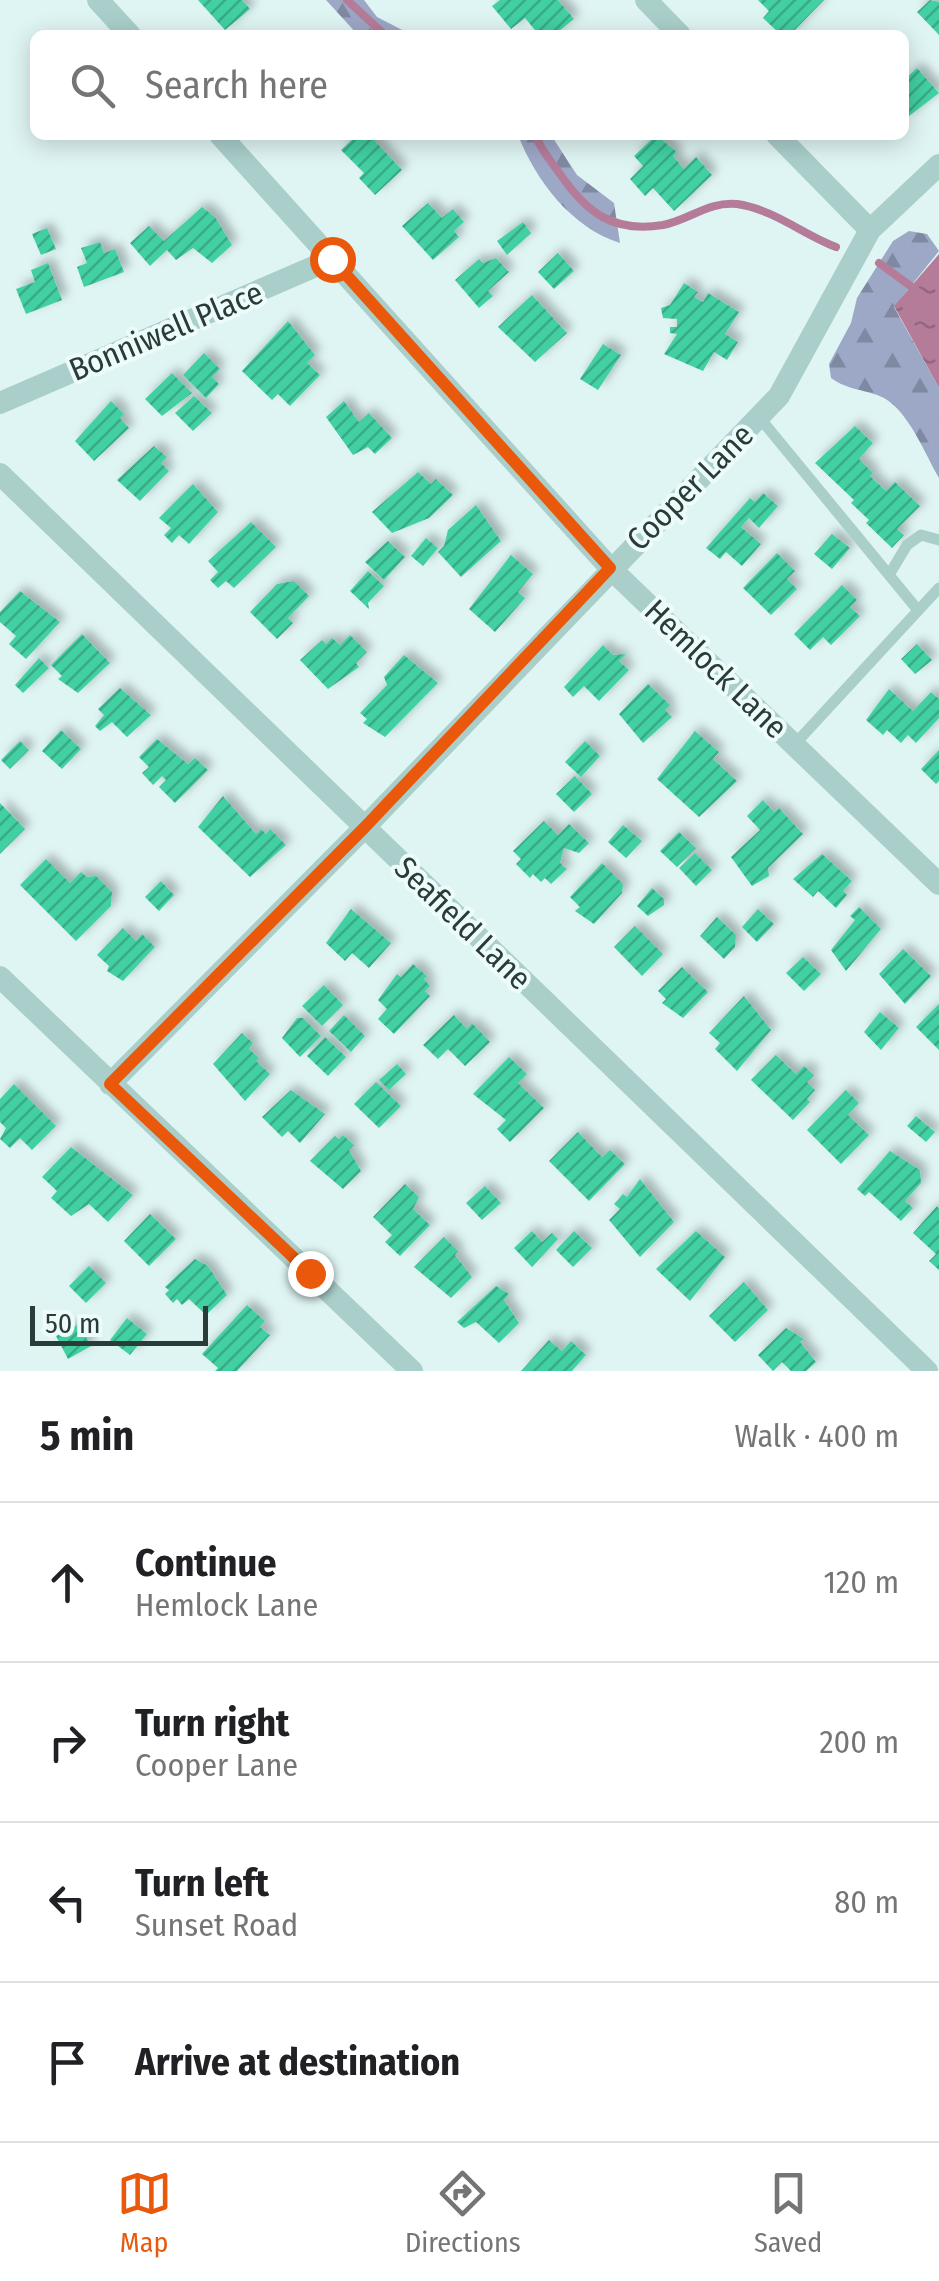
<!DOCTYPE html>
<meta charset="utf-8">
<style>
body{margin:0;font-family:"Fira Sans Condensed",sans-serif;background:#f6f6f6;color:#202124}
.scale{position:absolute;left:30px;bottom:25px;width:178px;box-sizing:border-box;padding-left:10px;border:5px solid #2a3c37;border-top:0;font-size:28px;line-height:35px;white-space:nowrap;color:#2a3c37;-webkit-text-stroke:8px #edfcfb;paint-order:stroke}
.stop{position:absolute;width:30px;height:30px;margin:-22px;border:8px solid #ea580c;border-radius:50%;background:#fff}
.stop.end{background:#ea580c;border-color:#fff;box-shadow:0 2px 10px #0008}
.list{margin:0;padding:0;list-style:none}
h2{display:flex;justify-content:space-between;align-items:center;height:130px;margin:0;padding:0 40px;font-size:42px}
h2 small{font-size:32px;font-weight:400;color:#757577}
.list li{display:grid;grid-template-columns:65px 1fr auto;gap:30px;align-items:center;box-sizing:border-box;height:160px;padding:0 40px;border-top:2px solid #e0e0e0}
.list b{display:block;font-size:38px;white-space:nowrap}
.list p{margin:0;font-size:32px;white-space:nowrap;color:#757577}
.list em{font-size:32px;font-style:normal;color:#757577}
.icon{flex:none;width:55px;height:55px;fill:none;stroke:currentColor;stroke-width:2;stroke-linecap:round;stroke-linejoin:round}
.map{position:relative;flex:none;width:939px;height:1371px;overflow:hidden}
.search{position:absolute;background:#fff;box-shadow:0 5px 25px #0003;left:30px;right:30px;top:30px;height:110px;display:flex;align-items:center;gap:25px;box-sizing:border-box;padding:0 35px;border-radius:15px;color:#757577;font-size:38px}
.sheet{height:770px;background:#fff}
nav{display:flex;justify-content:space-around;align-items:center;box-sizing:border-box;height:140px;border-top:2px solid #e0e0e0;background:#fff;font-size:28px;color:#757577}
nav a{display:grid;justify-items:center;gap:5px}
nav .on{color:#ea580c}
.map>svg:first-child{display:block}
</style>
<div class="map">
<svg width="939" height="1371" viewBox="0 0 939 1371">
<defs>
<pattern id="forest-firs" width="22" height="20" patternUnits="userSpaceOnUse" patternTransform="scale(2.5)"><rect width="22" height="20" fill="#9da7c6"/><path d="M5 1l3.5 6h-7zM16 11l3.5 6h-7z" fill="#8089a2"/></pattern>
<pattern id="water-ripples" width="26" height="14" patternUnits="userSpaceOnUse" patternTransform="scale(2.5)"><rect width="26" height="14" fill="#b57c99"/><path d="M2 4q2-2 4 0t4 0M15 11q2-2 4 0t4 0" fill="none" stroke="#93677e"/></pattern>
<pattern id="building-hatch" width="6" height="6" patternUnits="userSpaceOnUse" patternTransform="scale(2.5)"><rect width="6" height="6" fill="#43d0a3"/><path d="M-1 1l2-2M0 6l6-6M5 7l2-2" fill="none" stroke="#38aa86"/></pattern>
<filter id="shadow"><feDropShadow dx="6" dy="-6" stdDeviation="5" flood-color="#0004"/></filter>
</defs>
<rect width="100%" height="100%" fill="#dff5f4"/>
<!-- forest -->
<path fill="url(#forest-firs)" d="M326,0H364L377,17L412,35H358Z
M518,135H551L577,175L614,203L620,243C572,228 536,181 518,135Z
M909,231L927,234L939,251L894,307L939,388V478C925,454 909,412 884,398C866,389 849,391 831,378L829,364L851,323L857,298L893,241Z"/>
<!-- water -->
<path fill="url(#water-ripples)" d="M939,254V388L894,306Z"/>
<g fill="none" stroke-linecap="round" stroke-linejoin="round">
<!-- stream -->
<path stroke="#b57c99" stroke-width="8" d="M347,0L385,35
M535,135C541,150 551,161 560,174C587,213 613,233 663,225C689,220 709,201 737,204C773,209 804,235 836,247
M879,263L916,290"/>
</g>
<!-- building -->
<path fill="url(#building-hatch)" filter="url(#shadow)" d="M198,0H242L250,9L225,30Z
M500,0H558L574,19L554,35H539L525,18L511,29L492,6Z
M758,0H824L790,35H781L763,18L769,11Z
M930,0L939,2V35L917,12Z
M917,68L939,93L904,120V80Z
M357,135H375V141L402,170L375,195L359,178L364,173L341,150Z
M656,135L677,152L673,156L684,169L696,157L712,175L674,211L653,188L645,196L630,179L643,166L634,156Z
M428,203L442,218L453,209L464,222L454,231L459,237L433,260L402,226Z
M202,207L215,217L232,245L212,263L193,248L176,260L167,250L150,266L130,243L149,226L164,241Z
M523,222L531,233L507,255L497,241Z
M47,228L56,249L41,255L32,234Z
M100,242L104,253L115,249L124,272L84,287L77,267L87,263L81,248Z
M558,253L574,271L554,289L538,272Z
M496,258L509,272L488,291L493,296L479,308L455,280L479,259L483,263Z
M48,263L62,300L26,314L16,289L35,282L31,270Z
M684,283L698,292L694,297L703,302L708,293L739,312L725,334L738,342L727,360L714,352L703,371L664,354L677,334L670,333V327H677V319L663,318L661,308L670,305Z
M532,295L567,333L535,362L498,327Z
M288,321L315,355L307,363L320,375L290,406L278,394L272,400L242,371Z
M603,344L621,355L598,390L580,379Z
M204,353L220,369L212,377L219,384L206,398L183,375Z
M172,373L192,393L162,416L145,399Z
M194,396L212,413L193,431L175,413Z
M111,401L124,414L120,418L129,428L94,461L75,441Z
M344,401L359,422L369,413L392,438L375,454L368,447L353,455L326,417Z
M855,426L873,443L859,459L873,473L870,476L886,491L895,482L920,506L897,529L904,535L892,548L866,523L869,520L851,503L854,500L815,463Z
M154,446L167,457L161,463L169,471L140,501L117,480Z
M418,472L431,484L436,479L453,495L429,518L392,533L372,512Z
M193,484L218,512L189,544L179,535L172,543L164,535L171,528L159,518Z
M763,493L778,506L759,528L749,518L741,527L761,544L742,566L726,552L720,559L706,548L750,498L755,502Z
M476,505L501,541L461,577L438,552L444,546L448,530Z
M251,522L276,547L234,588L226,581L218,588L210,580L218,572L208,561Z
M832,534L850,548L832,569L814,554Z
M426,538L438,548L423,566L411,556Z
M388,541L405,557L384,580L365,562Z
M777,553L795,571L787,579L797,589L771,615L743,588Z
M511,555L533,574L518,592L525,598L495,632L469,609Z
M368,571L384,586L368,603L369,609L350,591Z
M294,581L309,596L288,618L293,623L277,639L250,612L277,584Z
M842,585L857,600L850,607L860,616L831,645L823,637L810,650L794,634Z
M20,591L60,622L26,659L9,644L16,636L0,622V612Z
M82,634L110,663L78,693L58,679L62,676L51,665Z
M350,635L367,652L356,663L359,667L328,689L300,660L322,640L326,644L332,638L340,645Z
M917,644L932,660L915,674L901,659Z
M603,645L613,655L626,654L619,661L629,670L599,701L584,686L573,697L564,687Z
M404,655L438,683L385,737L363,723L367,719L360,713L387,685L384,677Z
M39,658L49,668L23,693L15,685Z
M648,684L670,705L665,710L672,717L643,743L619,714Z
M120,688L151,715L127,737L112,722L100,731L95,726L104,715L98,709Z
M889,689L913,711L931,692L939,699V718L916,743L908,735L901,743L887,730L883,735L866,720Z
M61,730L81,749L62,769L42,751Z
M695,731L719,752L713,759L737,781L699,817L657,779Z
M157,739L188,764L195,758L208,770L175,803L159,787L166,780L162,776L153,785L142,773L149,767L139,757Z
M20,741L29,750L10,769L1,760Z
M585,741L600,756L581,777L565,762Z
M939,750V781L936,784L921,769Z
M575,776L592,794L574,812L556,794Z
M223,796L256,834L261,829L266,834L270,829L286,845L250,877L198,827Z
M763,800L774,812L779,808L803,834L768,868L769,876L752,886L731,857L760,830L747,816Z
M0,803L25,829L0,854Z
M544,821L558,835L569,824L589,843L579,853L564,848L560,863L567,869L551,884L545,878L541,882L533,874L530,878L516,864L521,859L513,851Z
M623,825L642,841L626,858L608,842Z
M679,832L696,848L677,867L660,851Z
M695,853L712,870L696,886L679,868Z
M822,854L852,881L843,891L847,895L836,908L818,891L813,897L793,879Z
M46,859L70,883L81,872L87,877L96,876L112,892L111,906L76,941L20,885Z
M602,863L623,884L622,893L594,924L575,911L580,907L570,897Z
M161,881L174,895L159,911L145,897Z
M652,888L664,899V905L648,916L637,906Z
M859,907L881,929L846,971L831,950L855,920L850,916Z
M351,909L391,943L369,968L352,953L345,961L326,943Z
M758,909L774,924L757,942L742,927Z
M717,917L736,935L735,947L724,959L700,936Z
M635,926L663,954L642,976L614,947Z
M123,928L136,941L142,934L155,947L123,981L107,971L109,966L97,955Z
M903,949L931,976L905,1004L879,974Z
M803,957L821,974L804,991L786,973Z
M413,964L427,976L424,979L430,986L425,991L430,996L394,1034L378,1019L387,1009L378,1000L397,974L401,977Z
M682,967L708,992L683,1018L662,1003L666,999L658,991Z
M324,985L343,1005L322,1026L302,1006Z
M744,996L771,1030L737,1071L715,1049L720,1043L709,1033Z
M939,1004V1050L916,1027Z
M880,1012L899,1028L881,1050L864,1032Z
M344,1015L365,1036L351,1052L329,1031Z
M454,1015L467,1029L472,1023L490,1042L465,1066L448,1049L438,1059L423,1045Z
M297,1018H303L321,1036L300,1057L282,1038Z
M242,1033L253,1043L249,1049L259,1058L256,1061L270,1074L245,1101L213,1064Z
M325,1037L346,1057L328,1076L307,1056Z
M776,1055L796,1074L804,1066L814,1075L807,1082L815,1090L807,1099L810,1102L793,1120L751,1080Z
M509,1057L527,1074L518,1083L544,1108L510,1142L497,1129L506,1120L473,1094Z
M397,1064L406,1074L389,1090L379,1080Z
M376,1082L401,1106L379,1128L354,1104Z
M14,1084L56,1126L32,1150L20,1138L10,1148L0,1139L6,1128L0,1122V1099Z
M291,1090L325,1114L300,1143L288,1131L282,1137L262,1117Z
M846,1090L859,1103L848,1115L869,1135L841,1164L807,1130Z
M916,1116L935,1132L926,1142L907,1126Z
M578,1132L602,1157L610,1150L625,1164L589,1201L549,1161Z
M343,1135L354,1145L349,1150L361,1171L343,1189L310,1161L335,1136L339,1139Z
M71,1147L133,1195L108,1222L89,1204L71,1216L51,1198L57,1191L42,1177Z
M890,1151L920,1170L921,1183L905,1201L913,1208L901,1221L869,1192L865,1196L857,1189Z
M640,1179L674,1222L640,1257L609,1220L620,1209L614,1204L623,1194L627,1197Z
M405,1184L419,1197L413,1209L430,1225L400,1256L385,1242L392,1235L373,1217Z
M485,1186L501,1203L482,1220L466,1203Z
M937,1206L939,1209V1270L929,1261L936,1254L913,1233Z
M150,1214L176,1239L149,1266L124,1241Z
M532,1231L542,1242L552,1233L558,1239L532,1267L514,1248Z
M574,1231L592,1248L573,1267L556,1250Z
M696,1231L725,1257L690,1301L656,1269Z
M444,1237L458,1251L455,1255L472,1277L451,1298L414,1267Z
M195,1259L208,1266L227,1295L206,1315L189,1299L182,1305L177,1299L173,1303L165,1294L169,1290L165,1287Z
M89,1266L106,1283L86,1303L69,1286Z
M744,1282L768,1310L735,1342L709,1316Z
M496,1286L509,1294L504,1300L519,1323L499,1343L476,1322L464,1328L457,1322Z
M247,1305L265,1321L260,1327L270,1335L237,1371H215L218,1368L202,1354Z
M127,1318L147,1334L130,1355L110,1340Z
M79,1324L91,1346L68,1359L56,1336Z
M786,1328L804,1339L800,1342L816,1362L806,1371H791L782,1362L773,1371L758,1355Z
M549,1340L562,1351L571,1341L586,1355L572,1371H521Z"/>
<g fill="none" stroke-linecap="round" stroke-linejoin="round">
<!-- lane -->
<path stroke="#aacfcb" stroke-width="11" d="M759,417L917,609
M889,575L907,545L921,535L939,540
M794,745L939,588"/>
<!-- street -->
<path stroke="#aacfcb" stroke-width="22" d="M98,0L130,35
M646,0L680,35
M220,135L610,568L939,884
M777,135L870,230
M0,403L332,259
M0,474L927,1371
M0,977L412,1371
M110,1084L365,827L779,396L870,230L939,165"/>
</g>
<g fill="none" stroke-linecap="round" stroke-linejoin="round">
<!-- route -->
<path stroke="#ea580c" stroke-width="12" d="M310,1273L110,1084L365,827L610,568L332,259"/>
</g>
<g text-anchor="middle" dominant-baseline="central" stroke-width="8" stroke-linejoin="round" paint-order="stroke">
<!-- street labels -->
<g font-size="32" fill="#2a3c37" stroke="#edfcfb">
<text transform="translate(166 331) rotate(-23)">Bonniwell Place</text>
<text transform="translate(690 487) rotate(-45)">Cooper Lane</text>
<text transform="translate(716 669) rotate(44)">Hemlock Lane</text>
<text transform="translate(463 923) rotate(44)">Seafield Lane</text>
</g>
</g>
</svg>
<div class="scale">50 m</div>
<div class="stop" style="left:332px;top:259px"></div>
<div class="stop end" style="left:310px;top:1273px"></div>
<div class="search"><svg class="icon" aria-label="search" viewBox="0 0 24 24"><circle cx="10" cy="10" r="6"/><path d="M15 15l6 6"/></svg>Search here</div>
</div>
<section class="sheet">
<h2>5 min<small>Walk · 400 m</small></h2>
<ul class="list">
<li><svg class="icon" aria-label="ahead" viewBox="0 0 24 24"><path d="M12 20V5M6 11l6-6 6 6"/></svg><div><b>Continue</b><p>Hemlock Lane</p></div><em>120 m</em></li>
<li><svg class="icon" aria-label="right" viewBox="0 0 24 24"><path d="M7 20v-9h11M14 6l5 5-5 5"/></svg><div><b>Turn right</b><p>Cooper Lane</p></div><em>200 m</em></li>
<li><svg class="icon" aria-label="left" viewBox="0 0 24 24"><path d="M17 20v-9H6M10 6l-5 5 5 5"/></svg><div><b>Turn left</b><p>Sunset Road</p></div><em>80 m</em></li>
<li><svg class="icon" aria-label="arrive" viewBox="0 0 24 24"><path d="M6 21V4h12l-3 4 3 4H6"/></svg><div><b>Arrive at destination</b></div></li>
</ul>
</section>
<nav>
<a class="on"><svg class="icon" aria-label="map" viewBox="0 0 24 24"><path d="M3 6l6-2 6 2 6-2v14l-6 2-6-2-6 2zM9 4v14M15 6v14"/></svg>Map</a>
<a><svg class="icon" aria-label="directions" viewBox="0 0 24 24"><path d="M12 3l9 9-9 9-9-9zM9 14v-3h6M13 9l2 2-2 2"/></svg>Directions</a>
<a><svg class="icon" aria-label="saved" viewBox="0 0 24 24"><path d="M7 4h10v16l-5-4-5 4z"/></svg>Saved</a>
</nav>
